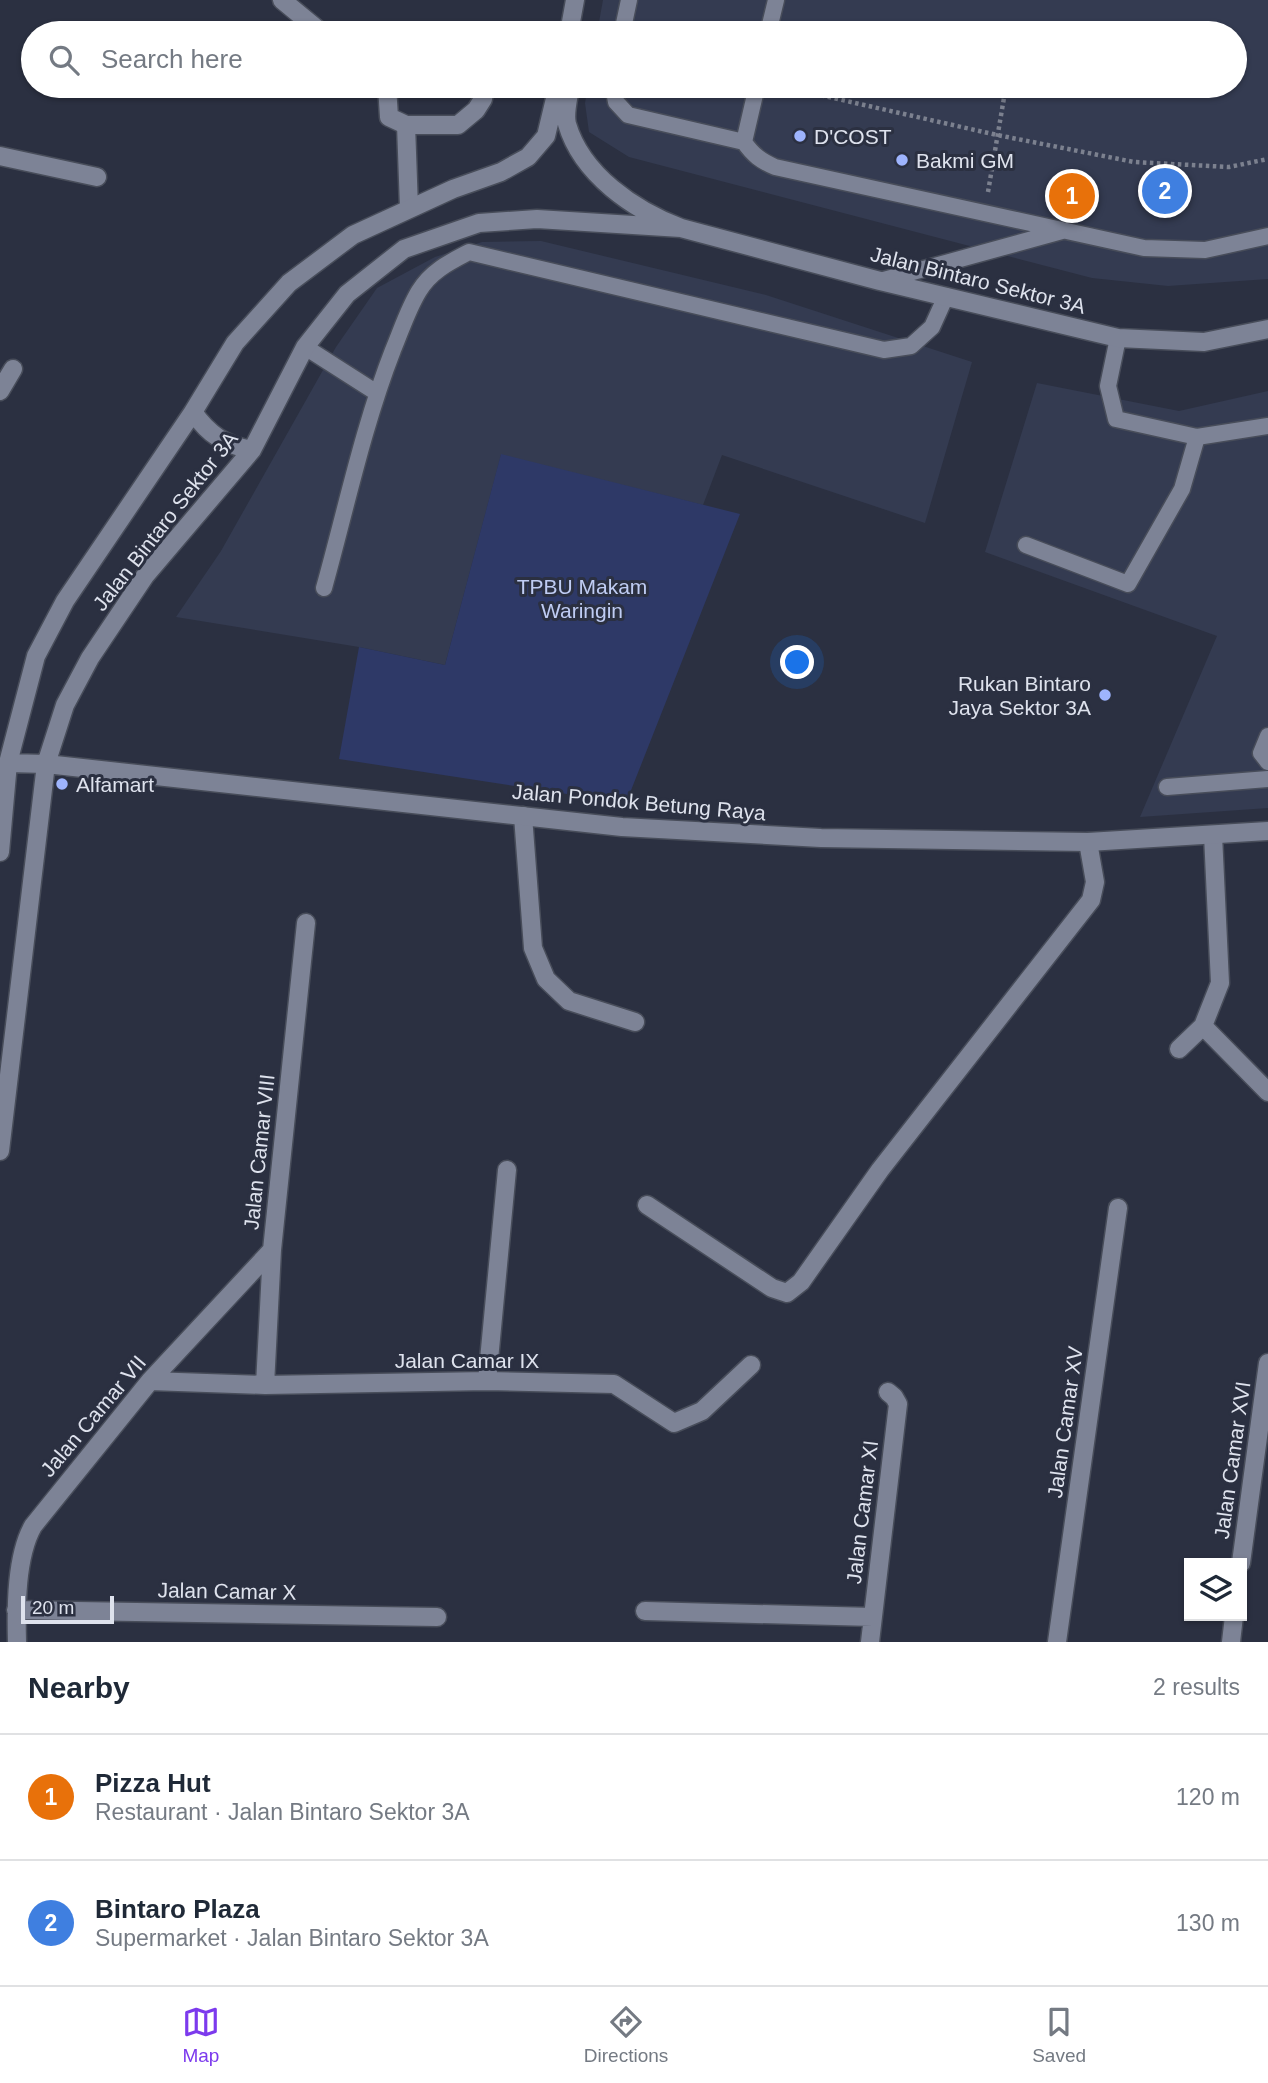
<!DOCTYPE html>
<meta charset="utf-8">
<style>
body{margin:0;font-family:Helvetica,sans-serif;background:#f2f2f3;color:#1f2937}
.controls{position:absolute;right:21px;bottom:21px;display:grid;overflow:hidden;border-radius:0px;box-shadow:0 2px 5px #0004}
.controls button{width:63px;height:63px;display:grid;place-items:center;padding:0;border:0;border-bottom:2px solid #e0e1e3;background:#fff;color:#1f2937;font:35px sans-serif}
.scale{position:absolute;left:21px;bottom:18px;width:93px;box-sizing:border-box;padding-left:7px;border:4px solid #dee2ed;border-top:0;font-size:19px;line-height:24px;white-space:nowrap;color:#dee2ed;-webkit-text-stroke:5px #2b3041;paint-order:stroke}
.you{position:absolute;left:798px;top:663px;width:24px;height:24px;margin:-18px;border:5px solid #fff;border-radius:50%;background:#1a73e8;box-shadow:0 0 0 10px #1a73e833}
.badge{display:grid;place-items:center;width:46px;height:46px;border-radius:50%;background:#7c3aed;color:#fff;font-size:23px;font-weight:700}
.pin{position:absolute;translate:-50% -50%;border:4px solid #fff;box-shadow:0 2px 7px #0006}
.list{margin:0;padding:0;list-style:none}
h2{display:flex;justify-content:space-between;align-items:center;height:91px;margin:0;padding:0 28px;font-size:30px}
h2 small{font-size:23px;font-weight:400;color:#747a83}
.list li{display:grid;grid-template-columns:46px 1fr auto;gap:21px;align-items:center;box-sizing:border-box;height:126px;padding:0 28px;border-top:2px solid #e0e1e3}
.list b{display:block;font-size:26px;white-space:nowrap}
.list p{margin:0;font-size:23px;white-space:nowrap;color:#747a83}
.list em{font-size:23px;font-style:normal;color:#747a83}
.icon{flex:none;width:38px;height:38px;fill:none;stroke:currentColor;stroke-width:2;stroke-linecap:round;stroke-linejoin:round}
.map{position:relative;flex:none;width:1268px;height:1642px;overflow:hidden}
.search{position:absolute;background:#fff;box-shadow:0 2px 5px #0004;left:21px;right:21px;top:21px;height:77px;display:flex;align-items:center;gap:18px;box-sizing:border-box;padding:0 24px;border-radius:38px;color:#747a83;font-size:26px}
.sheet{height:343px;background:#fff}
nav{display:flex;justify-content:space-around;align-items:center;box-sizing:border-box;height:98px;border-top:2px solid #e0e1e3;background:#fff;font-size:19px;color:#747a83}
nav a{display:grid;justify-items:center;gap:4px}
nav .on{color:#7c3aed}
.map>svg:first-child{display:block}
</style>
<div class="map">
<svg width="1268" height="1642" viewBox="0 0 1268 1642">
<rect width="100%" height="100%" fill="#2b3041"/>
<!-- built -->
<path fill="#343b51" d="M603,0H1268V279L1168,286L1092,278L629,157L589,132L585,103L588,86H1235V33H597Z
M541,241L766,295L972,362L925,523L722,455L703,505L501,455L445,665L359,647L176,617L221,551L336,347L377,288L435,257L482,242Z
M1037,383L1179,411L1268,391V808L1140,817L1217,636L985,552Z"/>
<!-- green -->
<path fill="#2e3967" d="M501,454L740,514L626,803L339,759L359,647L445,665Z"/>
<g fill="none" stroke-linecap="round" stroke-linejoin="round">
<!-- service casing -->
<g stroke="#484d5a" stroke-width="19">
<path id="service" d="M622,33L629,0
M768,33L776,0
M613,86L616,102L628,115L744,142
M757,86L744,142C753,155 761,161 775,167L1144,248L1205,250L1268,236
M880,281L1062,231
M1118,338L1108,386L1116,419L1197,437L1268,426
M305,347L377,393
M1026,545L1128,584L1182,489L1197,437
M324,588C346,509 363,427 393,350C401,331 408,309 419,291C431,271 450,262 469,252L884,350L911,346L932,327L946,296
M1268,736L1261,753L1268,762
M1167,787L1268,779"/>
</g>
<!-- minor casing -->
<g stroke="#484d5a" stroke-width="21">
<path id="minor" d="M282,0L322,33
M387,86L389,117L406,125H458L476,110L483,99L485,86
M406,125L409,208
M0,156L97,177
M0,391L13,369
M523,816L533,948L546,979L569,1001L635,1022
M1213,835L1220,983L1203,1026L1268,1092
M1179,1049L1203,1026
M647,1205L772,1288L787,1293L801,1282L880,1170L1091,900L1095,882L1088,842
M150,1381L265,1385L487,1381L614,1384L674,1423L702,1411L751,1365
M487,1381L507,1170
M265,1385L272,1250L306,923
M1241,1563L1268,1363
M16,1610L437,1617
M645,1611L873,1617
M17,1642C16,1607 16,1556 33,1526L150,1381L272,1250
M870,1642L898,1404L894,1397L888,1392
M1057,1642L1118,1208
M1231,1642L1234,1616"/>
</g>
<!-- secondary casing -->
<g stroke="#484d5a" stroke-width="21">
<path id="secondary" d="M569,33L575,0
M570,86C569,97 564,113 567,124C582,175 634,210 681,228L880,281L1118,338L1204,342L1268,329
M193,412C209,435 225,445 252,450
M8,763L46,764L622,827L821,838L1088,842L1268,831
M0,852L8,763L36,656L65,601L193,412L235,343L289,283L353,235L453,189L501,172L528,157L546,136L558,86
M0,1151L46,764L65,705L90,658L145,576L252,450L305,347L347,294L404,249L479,223L537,219L681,228"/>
</g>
<!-- path -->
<path stroke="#7c818f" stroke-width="4.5" stroke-dasharray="3.5 3.5" stroke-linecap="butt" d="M780,86L997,135L1134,162L1229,167L1268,159
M988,192L1006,86"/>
<!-- service -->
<use href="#service" stroke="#7d8396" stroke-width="16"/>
<!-- minor -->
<use href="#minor" stroke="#7d8396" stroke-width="18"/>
<!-- secondary -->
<use href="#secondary" stroke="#7d8396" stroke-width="18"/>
</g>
<!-- markers -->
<g fill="#9eb4fd" stroke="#2b3041" stroke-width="2.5">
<circle cx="800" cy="136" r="7"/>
<circle cx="902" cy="160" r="7"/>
<circle cx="1105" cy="695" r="7"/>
<circle cx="62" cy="784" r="7"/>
</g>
<g text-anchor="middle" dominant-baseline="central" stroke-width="6" stroke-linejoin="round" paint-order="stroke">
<!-- poi labels -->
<g font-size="21" fill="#dee2ed" stroke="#2b3041" text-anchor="start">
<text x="814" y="136">D'COST</text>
<text x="916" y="160">Bakmi GM</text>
<text x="1091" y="683" text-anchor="end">Rukan Bintaro<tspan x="1091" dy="24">Jaya Sektor 3A</tspan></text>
<text x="76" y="784">Alfamart</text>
</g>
<!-- street labels -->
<g font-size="21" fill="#dee2ed" stroke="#2b3041">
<text transform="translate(978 280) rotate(14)">Jalan Bintaro Sektor 3A</text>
<text transform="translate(165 521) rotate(-52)">Jalan Bintaro Sektor 3A</text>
<text transform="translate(639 802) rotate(5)">Jalan Pondok Betung Raya</text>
<text transform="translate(259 1152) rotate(-84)">Jalan Camar VIII</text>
<text x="467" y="1360">Jalan Camar IX</text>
<text transform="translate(93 1416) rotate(-50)">Jalan Camar VII</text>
<text transform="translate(1065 1422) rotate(-82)">Jalan Camar XV</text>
<text transform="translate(1232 1460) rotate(-82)">Jalan Camar XVI</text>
<text transform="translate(862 1512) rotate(-83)">Jalan Camar XI</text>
<text transform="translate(227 1591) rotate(1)">Jalan Camar X</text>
</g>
<!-- park labels -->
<g font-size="21" fill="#bfccf3" stroke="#2b3041">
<text x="582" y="586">TPBU Makam<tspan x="582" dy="24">Waringin</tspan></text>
</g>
</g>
</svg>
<div class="controls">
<button><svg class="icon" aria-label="layers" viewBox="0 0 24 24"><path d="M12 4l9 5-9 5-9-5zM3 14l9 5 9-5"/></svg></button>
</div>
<div class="scale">20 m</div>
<div class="you"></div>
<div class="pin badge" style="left:1072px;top:196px;background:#e8710a">1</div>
<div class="pin badge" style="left:1165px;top:191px;background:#3f7fe0">2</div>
<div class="search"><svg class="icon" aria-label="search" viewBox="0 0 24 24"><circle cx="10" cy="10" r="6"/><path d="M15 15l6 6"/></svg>Search here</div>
</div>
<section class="sheet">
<h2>Nearby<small>2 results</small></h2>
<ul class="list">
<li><span class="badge" style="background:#e8710a">1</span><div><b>Pizza Hut</b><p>Restaurant · Jalan Bintaro Sektor 3A</p></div><em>120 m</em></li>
<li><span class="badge" style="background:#3f7fe0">2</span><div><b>Bintaro Plaza</b><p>Supermarket · Jalan Bintaro Sektor 3A</p></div><em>130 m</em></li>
</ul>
</section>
<nav>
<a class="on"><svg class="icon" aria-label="map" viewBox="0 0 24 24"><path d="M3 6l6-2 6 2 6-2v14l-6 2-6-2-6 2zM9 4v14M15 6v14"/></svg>Map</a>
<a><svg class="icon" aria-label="directions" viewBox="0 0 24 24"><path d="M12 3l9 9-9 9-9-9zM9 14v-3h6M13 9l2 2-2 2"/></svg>Directions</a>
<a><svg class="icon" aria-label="saved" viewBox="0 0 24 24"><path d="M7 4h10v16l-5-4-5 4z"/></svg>Saved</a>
</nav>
